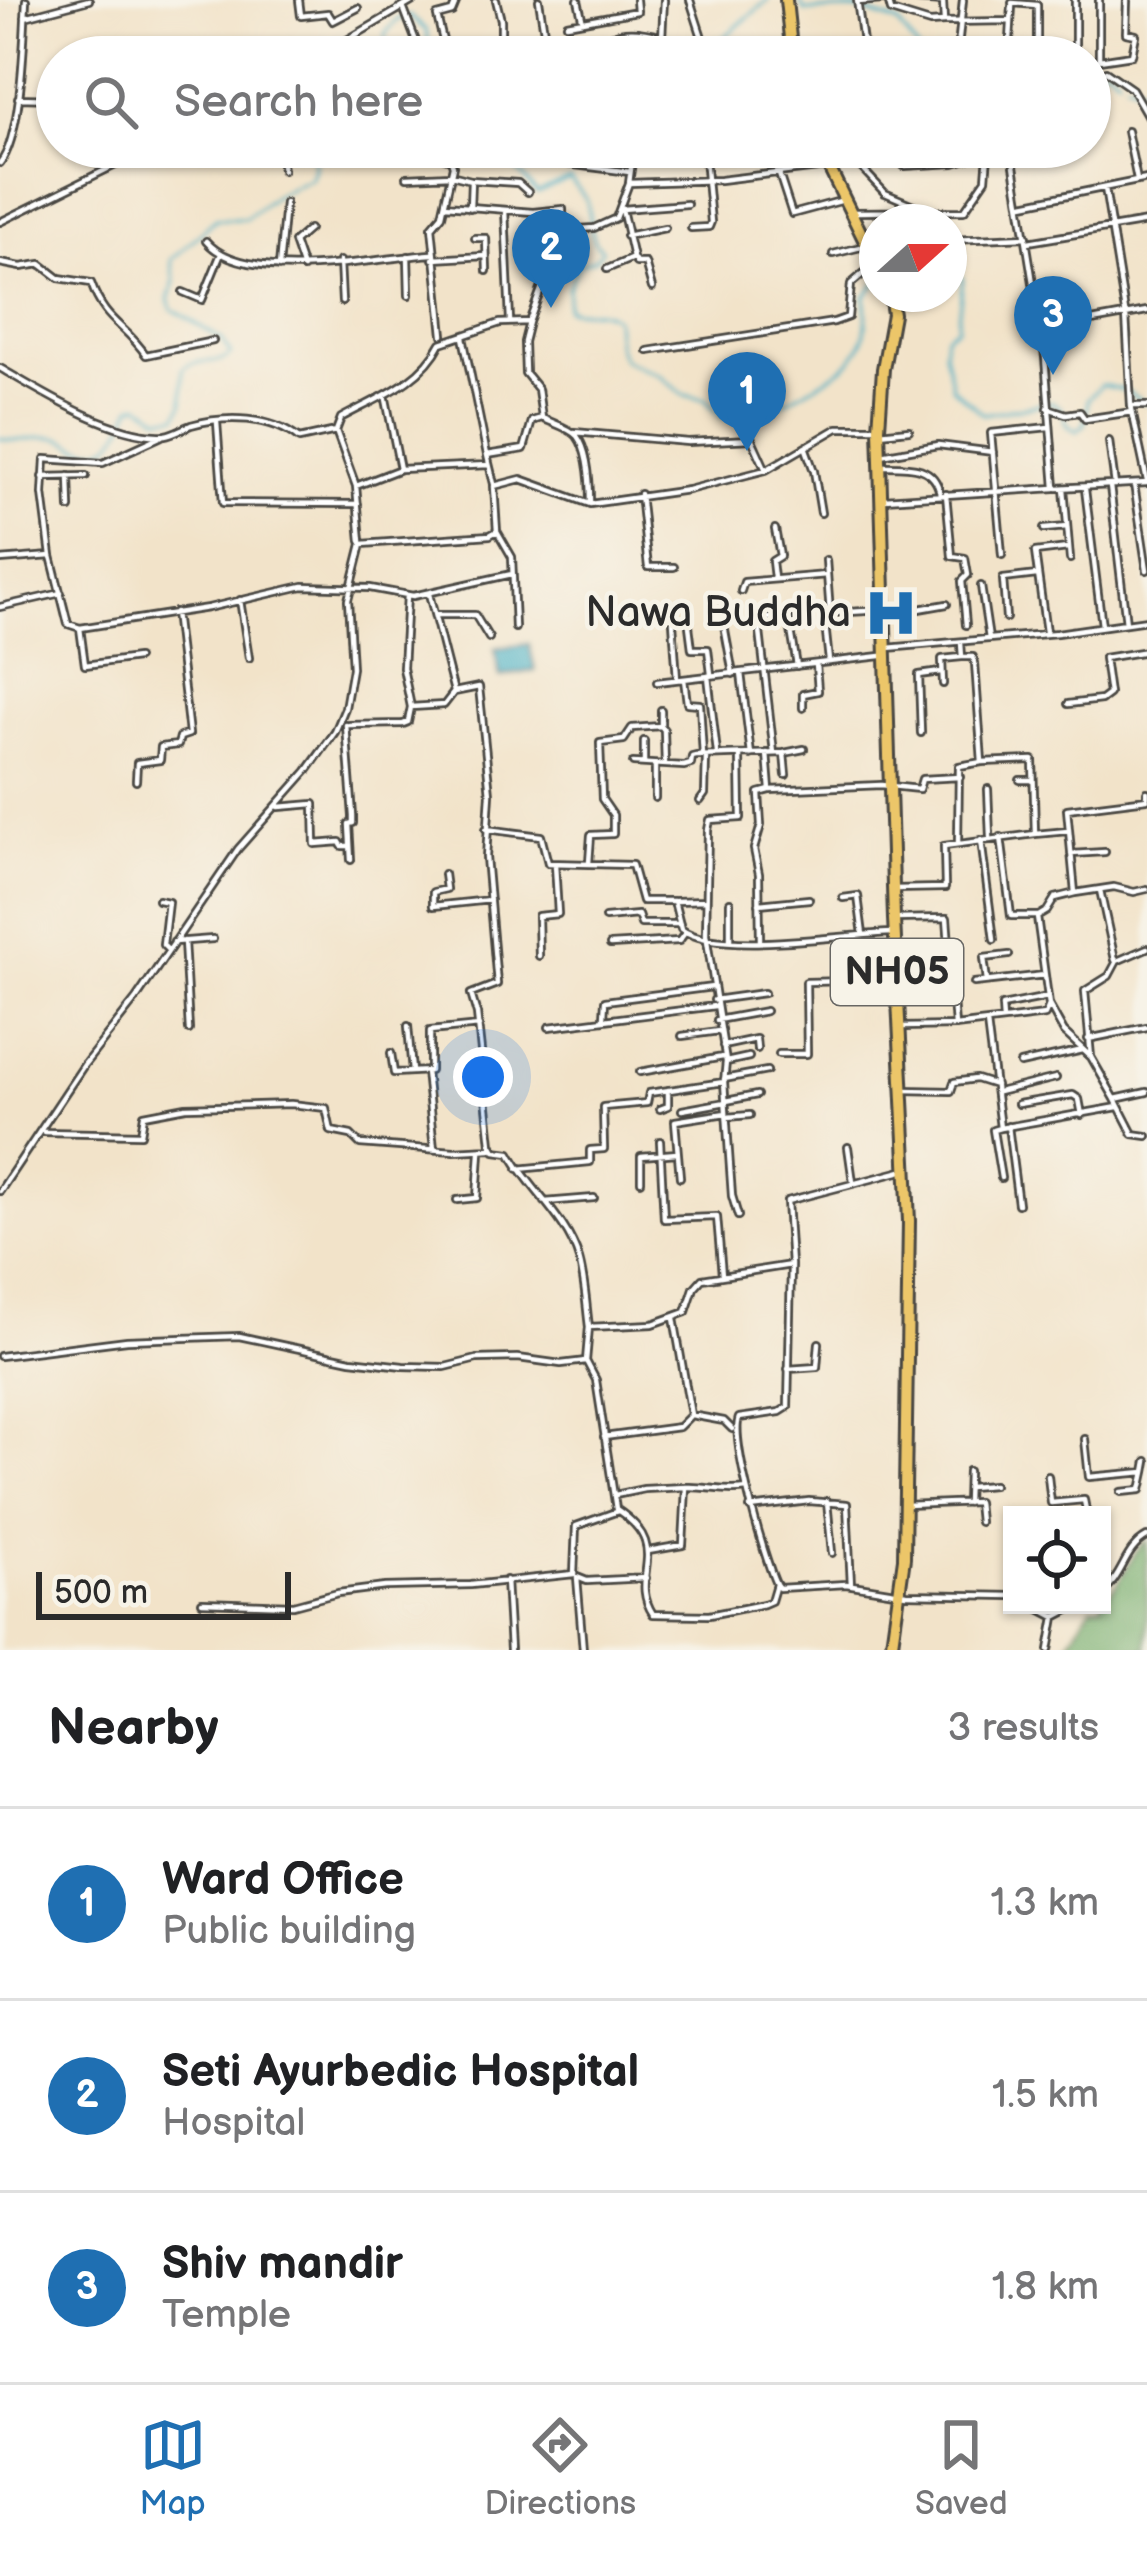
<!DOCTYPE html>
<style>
body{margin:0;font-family:"Balsamiq Sans",sans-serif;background:#f6f6f6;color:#202124}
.controls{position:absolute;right:36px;bottom:36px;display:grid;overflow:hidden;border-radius:0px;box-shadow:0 3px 9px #0004}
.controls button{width:108px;height:108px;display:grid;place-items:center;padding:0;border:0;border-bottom:3px solid #e0e0e0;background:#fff;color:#202124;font:60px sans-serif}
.compass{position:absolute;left:859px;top:204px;width:108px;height:108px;border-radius:50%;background:#fff;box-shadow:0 3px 9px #0004;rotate:69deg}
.scale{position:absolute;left:36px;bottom:30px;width:255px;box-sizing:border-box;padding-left:12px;border:6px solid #2b2b2b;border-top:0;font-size:33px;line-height:42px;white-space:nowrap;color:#2b2b2b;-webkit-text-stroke:9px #f7f3e8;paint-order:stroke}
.you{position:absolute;left:483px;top:1077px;width:42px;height:42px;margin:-30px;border:9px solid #fff;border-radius:50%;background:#1a73e8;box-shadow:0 0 0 18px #1a73e833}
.badge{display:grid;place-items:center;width:78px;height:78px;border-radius:50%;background:#1f6fb2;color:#fff;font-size:39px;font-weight:700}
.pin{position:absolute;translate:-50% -99px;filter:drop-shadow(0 3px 6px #0008)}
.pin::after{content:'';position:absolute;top:63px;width:42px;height:36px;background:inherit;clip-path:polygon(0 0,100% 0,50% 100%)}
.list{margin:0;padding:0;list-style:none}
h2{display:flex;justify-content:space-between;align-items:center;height:156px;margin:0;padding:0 48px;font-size:51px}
h2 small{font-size:39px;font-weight:400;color:#757577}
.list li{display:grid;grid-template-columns:78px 1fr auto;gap:36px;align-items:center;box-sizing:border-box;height:192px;padding:0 48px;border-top:3px solid #e0e0e0}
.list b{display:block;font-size:45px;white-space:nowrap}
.list p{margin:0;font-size:39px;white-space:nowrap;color:#757577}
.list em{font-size:39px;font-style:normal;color:#757577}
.icon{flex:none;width:66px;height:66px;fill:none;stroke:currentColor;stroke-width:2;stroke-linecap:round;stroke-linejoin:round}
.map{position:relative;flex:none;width:1147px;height:1650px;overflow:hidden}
.search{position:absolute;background:#fff;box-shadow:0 3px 9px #0004;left:36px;right:36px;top:36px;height:132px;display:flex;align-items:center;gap:30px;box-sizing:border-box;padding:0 42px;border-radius:66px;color:#757577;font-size:45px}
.sheet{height:732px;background:#fff}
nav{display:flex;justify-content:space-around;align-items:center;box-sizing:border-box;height:168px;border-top:3px solid #e0e0e0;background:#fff;font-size:33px;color:#757577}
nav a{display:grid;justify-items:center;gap:6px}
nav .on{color:#1f6fb2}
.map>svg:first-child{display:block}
</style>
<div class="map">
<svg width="1147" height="1650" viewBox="0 0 1147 1650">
<rect width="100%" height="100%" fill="#f7f3e8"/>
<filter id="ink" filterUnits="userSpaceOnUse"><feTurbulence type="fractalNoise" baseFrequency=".00833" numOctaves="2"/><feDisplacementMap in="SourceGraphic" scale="24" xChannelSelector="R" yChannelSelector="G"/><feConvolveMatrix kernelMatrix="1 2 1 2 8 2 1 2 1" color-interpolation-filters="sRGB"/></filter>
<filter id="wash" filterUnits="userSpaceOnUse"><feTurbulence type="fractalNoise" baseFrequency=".004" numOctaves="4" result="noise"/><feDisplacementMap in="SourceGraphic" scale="48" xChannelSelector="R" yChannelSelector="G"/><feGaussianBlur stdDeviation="2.7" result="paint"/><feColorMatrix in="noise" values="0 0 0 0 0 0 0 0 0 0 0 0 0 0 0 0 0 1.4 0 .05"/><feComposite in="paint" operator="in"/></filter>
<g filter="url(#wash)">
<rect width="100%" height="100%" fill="#f2e3c9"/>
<!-- forest -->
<path fill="#74ac6b" stroke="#506c4b" stroke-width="3" d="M1147,1541V1650H1065L1091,1606L1102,1605V1599C1126,1583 1128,1555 1147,1541Z"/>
<!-- water -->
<path fill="#45afc4" stroke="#386d78" stroke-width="3" d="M529,644L535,670L500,677L495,649Z"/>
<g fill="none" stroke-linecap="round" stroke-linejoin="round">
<!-- stream -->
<path stroke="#45afc4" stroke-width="3" d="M799,0L805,11L860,10L898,23L923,57
M384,57L387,51L385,34L397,20L409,16L426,30L432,57
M701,57L768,0
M1090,73L1106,66L1118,77
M1126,82L1147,88
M288,147H301
M455,147L462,153L493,152L504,156L537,193L570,179L587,200L593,240L602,251L595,259L578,265L568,288L567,309C583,313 600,306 615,318L617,345L623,359L659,375L684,395L705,399L721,417C734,416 737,411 748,406C761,401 775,405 788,400C838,372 875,361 865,297L877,282
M505,156L528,164L542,147
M949,263L963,279L957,327L946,335L944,351L952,387L983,414L1052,402L1061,408L1068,426L1077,431L1085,424L1088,399L1101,385L1124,390L1147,404
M0,438C20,445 40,434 59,438C66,439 71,444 77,446C111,459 122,433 132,406L140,404L160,417L177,416L183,404V369C198,355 218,368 231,354L221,339L172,309L169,299L175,281L171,260L216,219H245L276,195L311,178L315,163L306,147"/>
</g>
</g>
<g filter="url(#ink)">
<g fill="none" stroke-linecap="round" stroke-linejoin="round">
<!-- street casing -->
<g stroke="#494743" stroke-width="10">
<path id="street" d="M299,0L301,16L328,13L333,21L358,8
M496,0L501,20V57
M539,0L548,57
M578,0L582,18
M690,0L706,50
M857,0L865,57
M888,0L891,11L930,23L944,22
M916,0L943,2L944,22L1010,21
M1075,0V57
M1099,0V60L1132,55L1136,35L1126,33L1127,0
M858,2L883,0
M1012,3L1037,5V57
M403,7L422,57
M25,17L89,0
M567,24L637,11L636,0
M635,46L661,54
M402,48L405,57
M501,54L543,47
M318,57L415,0
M447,57L437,16L452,12L457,0
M578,57C613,33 620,25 663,37
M661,57L664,0
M957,57L963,0
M1009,57L1012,6
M1090,77L1106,71L1132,89L1147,115
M18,98L57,99
M1127,131L1137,180
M279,147L283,170
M348,147V151H356
M435,147L436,155L451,160L453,166L442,215L432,227L443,335
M523,147L538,152L543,161L630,172
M650,147V157L706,154
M842,147L885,193L925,210
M896,147L904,166L954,163L1008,147
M381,148L385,147
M857,160L898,155
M0,163C22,137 24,37 26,0
M779,174L792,214L844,200
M407,177L451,175L471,180L470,208
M471,180L518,183L528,192
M629,183L720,180L826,167
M1105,188L1125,312
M1023,204L1147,179
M505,210L510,321
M855,212L964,211L986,179L988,154
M0,222L152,147
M691,228L709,227L711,222L704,147
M563,230L594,228L616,218L629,183L634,147
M626,236L665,228
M475,238H486L487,271
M949,240L1027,237
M206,241C244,287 375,258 432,254
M1028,242L1147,222
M833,254L877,243
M408,256L409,295
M433,259L486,256
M340,261L342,302
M0,263L21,267L41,264L59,278L91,283C105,323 124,323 146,355L213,341
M279,267L285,203
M303,268L294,242L309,229
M607,269L633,258
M652,288L645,263H636L633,258L622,209L687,204
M183,292L202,300L220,256
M1126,315L1131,406L1147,481
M529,322L524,342L525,373L538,389L542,418C552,423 570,428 577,436C589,452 590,484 590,503
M1042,330L1147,311
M463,337L487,455
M648,351L834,322L848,317L851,284L872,266
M0,368C41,392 116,439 165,435C173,434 183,428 191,425C226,415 271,416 299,439L336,431L341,418C377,398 421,383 441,343L500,323L529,322L563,230V209L533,212L445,205
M386,399L400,469
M1131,406H1147
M1048,408L1066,414L1080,412L1085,419L1132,412
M741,415L766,470
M217,422L223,503L358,504
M336,431L356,486L361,541
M574,432L688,442L752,439
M879,433L909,430
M1109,441L1115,485
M806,449L814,471L821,513
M881,455L938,445L993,452
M884,466C910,466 935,465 940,494
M69,476L70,508
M43,477L86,476
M494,484L487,455L524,449L532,421L542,418
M1134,484L1147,570
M356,486L400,469L489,465
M1110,486L1126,623
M1057,488L1147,483
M1064,488L1070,559
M1085,489L1102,626
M640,494L648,567H674
M946,494L952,556L965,558L968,575L962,581L966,625
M884,499L1055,488L1045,357L1011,147
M1044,529L1067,527
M497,531L512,557L515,628
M1002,555L991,433L1049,427
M51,556L43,494L45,459L103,463L162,436
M0,560L51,556L68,624L80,628L208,608L303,586L370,588L413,596L512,574
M826,560L830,613L884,610
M774,578L772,561L780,556L775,529
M981,586L989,639
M741,591L744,582L827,575
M429,594L454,692L479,687L490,794L486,857L497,984L471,994L477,1014L491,1144L495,1151L510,1153C529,1189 567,1218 579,1259C585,1280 586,1304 589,1327
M407,595L403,668L411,707
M240,600L249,658
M0,607L61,593
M721,609L733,674
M436,615H475L489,638
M885,615L947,604
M688,618L692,649H708L711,674
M766,618H789L797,666
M1006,618L1003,579L1037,575
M673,622L677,679
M759,623L774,753
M80,628L85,665L137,658
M1046,632L1035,552L1068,548
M961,643L962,657H973L975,663L982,762L1033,760L1035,834L1068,831
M887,648L1057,633L1147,620
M829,661L824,615L830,613
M741,673L751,755
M708,676L717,753
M684,679L687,703L700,704L703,756
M657,682L881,656
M943,684L942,659L962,657
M1068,704L1101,700L1109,694L1104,658L1147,651
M803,708V694L818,691L816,664
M661,710V726
M346,725L353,816V823L349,824L351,860
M349,725L403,724L408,722L411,707L444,705L454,692
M921,733L919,675L941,672
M644,741V763
M767,753L770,790L881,785L919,789L922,779L960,777
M784,753L804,749
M633,763L684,766L691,764L692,757L696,756L784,753L786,775
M1020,780H1033
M136,781L137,763L160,760L161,747L178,745L180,737L189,734L175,612
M988,789L990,837
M1147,792V796
M655,798V766
M1147,799L1067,809L1075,893L1114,887L1134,892L1147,889
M700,801L705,794L706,757
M279,807L314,804L315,844L340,842L342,846H350
M486,829L541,836L548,863L632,865L642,901H674L681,929C716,956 847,934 894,933
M1001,837L1011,916H1038
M981,840L994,940
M958,843L959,766L982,762
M1071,854L1105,852
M589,863L591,835L613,834V815L602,799L600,743L624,740L632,728L661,726L664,730L665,765
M444,874L446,889L433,892V906L490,900
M894,889L945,888L944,846L1035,834
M1100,890L1115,960
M843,898L858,896L863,935
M158,900L168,902L163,945L168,950
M676,901L706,900
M759,904L809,899
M605,918L638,915L641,924H680
M894,919L947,918L955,1026
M730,940V902
M760,940L759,874L754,849L761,825L759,793L770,790
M184,941L189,1030
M174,942L213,939
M610,945L679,941L685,933
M914,950L918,992L944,993L950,1000
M539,956L538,916L558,914L555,864
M847,965L851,957L848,936
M987,981L984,958L1009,955
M974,983L1045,975
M714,1000L764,993
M1049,1005L1064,1032L1091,1057L1115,1099
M604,1018L605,1001L713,987
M717,1020L766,1011
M1003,1020L1002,1006L1048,997
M987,1023L1000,1128L1118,1107
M408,1026L412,1072
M549,1027L715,1006
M902,1027L955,1026L1045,1015L1049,1005L1037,917L1047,911L1055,898L1075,893
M682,1036L719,1031
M1088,1039L1147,1027
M723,1046L756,1039L757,1049
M391,1053L394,1073L430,1071V1031L479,1026
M779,1054H807L806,982L892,980
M1091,1057L1085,991L1109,976L1117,961L1147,948
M726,1062L749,1057
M1020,1064L1083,1050
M426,1071L434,1149
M640,1072L723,1057
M724,1079L767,1071
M724,1082L732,1196L738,1216
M904,1090L951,1091L954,1082L976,1079L995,1085
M998,1092L1056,1078
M1147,1092L1115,1099L1133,1134L1147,1136
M726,1101L757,1095
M1018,1104L1073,1095L1079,1099L1082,1115
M660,1109L668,1106V1090
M682,1110L726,1102
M727,1117L750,1115
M1008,1126L1018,1204
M1000,1128L993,1130L1001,1178
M44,1132L141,1134L144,1115L186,1107L291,1104L326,1108L331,1131L351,1135L360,1144L454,1151L491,1149
M660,1141L664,1219L717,1217L722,1275
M848,1147L853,1182
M518,1169L590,1162V1150L604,1149L603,1107L647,1103L649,1093L724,1082L726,1062L706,934L708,830L710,820L741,818L740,756
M680,1177L675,1121L726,1113
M641,1181V1156L677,1153
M0,1191L84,1065L136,999L238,849L307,771L335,732L345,708L352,668L348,600L362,544L490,535L497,531L494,486L521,479L590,504L688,490L766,470L838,428H879
M457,1200L477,1198L480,1152
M545,1202L594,1198
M674,1318L691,1415L724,1421L732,1429
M0,1356L127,1340L239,1336L351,1360L403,1366L445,1367L477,1359L518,1358L561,1364L586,1361L589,1327L653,1324L686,1312L694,1288L702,1279L791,1265L787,1201L902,1171
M586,1361L596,1380L616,1509C675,1548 627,1575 653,1614L709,1615L764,1604L771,1601L776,1584L779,1588L846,1584L907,1594L1012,1596
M788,1369L817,1367L819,1343
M604,1437L679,1427L689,1417
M1085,1439L1089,1477L1145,1472L1147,1461
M1048,1476L1051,1503L1084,1500L1087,1515
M969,1487L993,1485
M1121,1492L1141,1490L1145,1472
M615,1495L644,1489L686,1487
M827,1501L832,1553
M967,1503L968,1471
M906,1505L977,1502L979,1522
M750,1508L809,1501L847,1504L851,1585
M648,1551L683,1545L686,1487C709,1486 724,1493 747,1489
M506,1580L510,1650
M776,1584C764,1558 730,1439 739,1418L780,1412L788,1407L791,1265
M1102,1592C1124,1577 1123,1550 1147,1537
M202,1602L293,1605L338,1593L385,1587L471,1585L574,1574L576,1526L618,1511
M1032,1605L1055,1617L1049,1650
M1055,1617L1078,1605
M583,1650L577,1577L587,1581L646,1578"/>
</g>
<!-- primary casing -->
<g stroke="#494743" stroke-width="16">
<path id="primary" d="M786,0L792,57
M819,147L877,266
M890,294L893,314L883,369L879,428L894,919L909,1221L904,1558L891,1650"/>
</g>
<!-- street -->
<use href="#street" stroke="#fff" stroke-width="4.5"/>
<!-- primary -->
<use href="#primary" stroke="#ecc669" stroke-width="10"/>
</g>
</g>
<!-- icons -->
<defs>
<g id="hospital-bare" transform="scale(4.14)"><path d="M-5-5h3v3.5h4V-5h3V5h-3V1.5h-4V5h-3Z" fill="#1f6fb2" stroke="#f7f3e8" stroke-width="2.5" paint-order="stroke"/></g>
</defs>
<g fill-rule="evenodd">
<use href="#hospital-bare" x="891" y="613"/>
</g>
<g text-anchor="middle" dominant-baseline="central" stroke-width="9" stroke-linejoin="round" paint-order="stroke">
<!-- shield labels -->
<rect fill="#f7f3e8" stroke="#686764" stroke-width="3" x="831" y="939" width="132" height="66" rx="9"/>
<g font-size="39" font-weight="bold" fill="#2b2b2b">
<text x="897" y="972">NH05</text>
</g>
<!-- poi labels -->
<g font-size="42" fill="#2b2b2b" stroke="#f7f3e8" text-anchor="end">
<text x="851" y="613">Nawa Buddha</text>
</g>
</g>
</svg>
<div class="controls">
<button><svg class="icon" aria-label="locate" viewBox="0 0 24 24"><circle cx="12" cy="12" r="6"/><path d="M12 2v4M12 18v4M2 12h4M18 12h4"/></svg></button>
</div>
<svg class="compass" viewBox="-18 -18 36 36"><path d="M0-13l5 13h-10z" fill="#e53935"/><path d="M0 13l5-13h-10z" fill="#757577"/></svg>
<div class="scale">500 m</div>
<div class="you"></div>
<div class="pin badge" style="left:747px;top:451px">1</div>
<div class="pin badge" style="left:551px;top:308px">2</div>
<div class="pin badge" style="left:1053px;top:375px">3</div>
<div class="search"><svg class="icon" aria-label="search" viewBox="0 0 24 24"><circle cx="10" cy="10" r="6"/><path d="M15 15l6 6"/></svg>Search here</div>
</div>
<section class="sheet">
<h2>Nearby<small>3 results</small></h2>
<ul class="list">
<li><span class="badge">1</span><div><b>Ward Office</b><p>Public building</p></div><em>1.3 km</em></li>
<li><span class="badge">2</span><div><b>Seti Ayurbedic Hospital</b><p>Hospital</p></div><em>1.5 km</em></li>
<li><span class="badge">3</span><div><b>Shiv mandir</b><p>Temple</p></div><em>1.8 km</em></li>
</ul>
</section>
<nav>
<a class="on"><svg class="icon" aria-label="map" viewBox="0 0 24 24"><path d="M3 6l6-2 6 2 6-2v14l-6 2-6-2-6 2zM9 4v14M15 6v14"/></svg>Map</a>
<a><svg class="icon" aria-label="directions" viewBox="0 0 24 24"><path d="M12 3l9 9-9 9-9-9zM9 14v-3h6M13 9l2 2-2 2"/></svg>Directions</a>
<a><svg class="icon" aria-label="saved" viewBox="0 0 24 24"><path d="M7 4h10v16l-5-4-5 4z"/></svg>Saved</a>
</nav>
